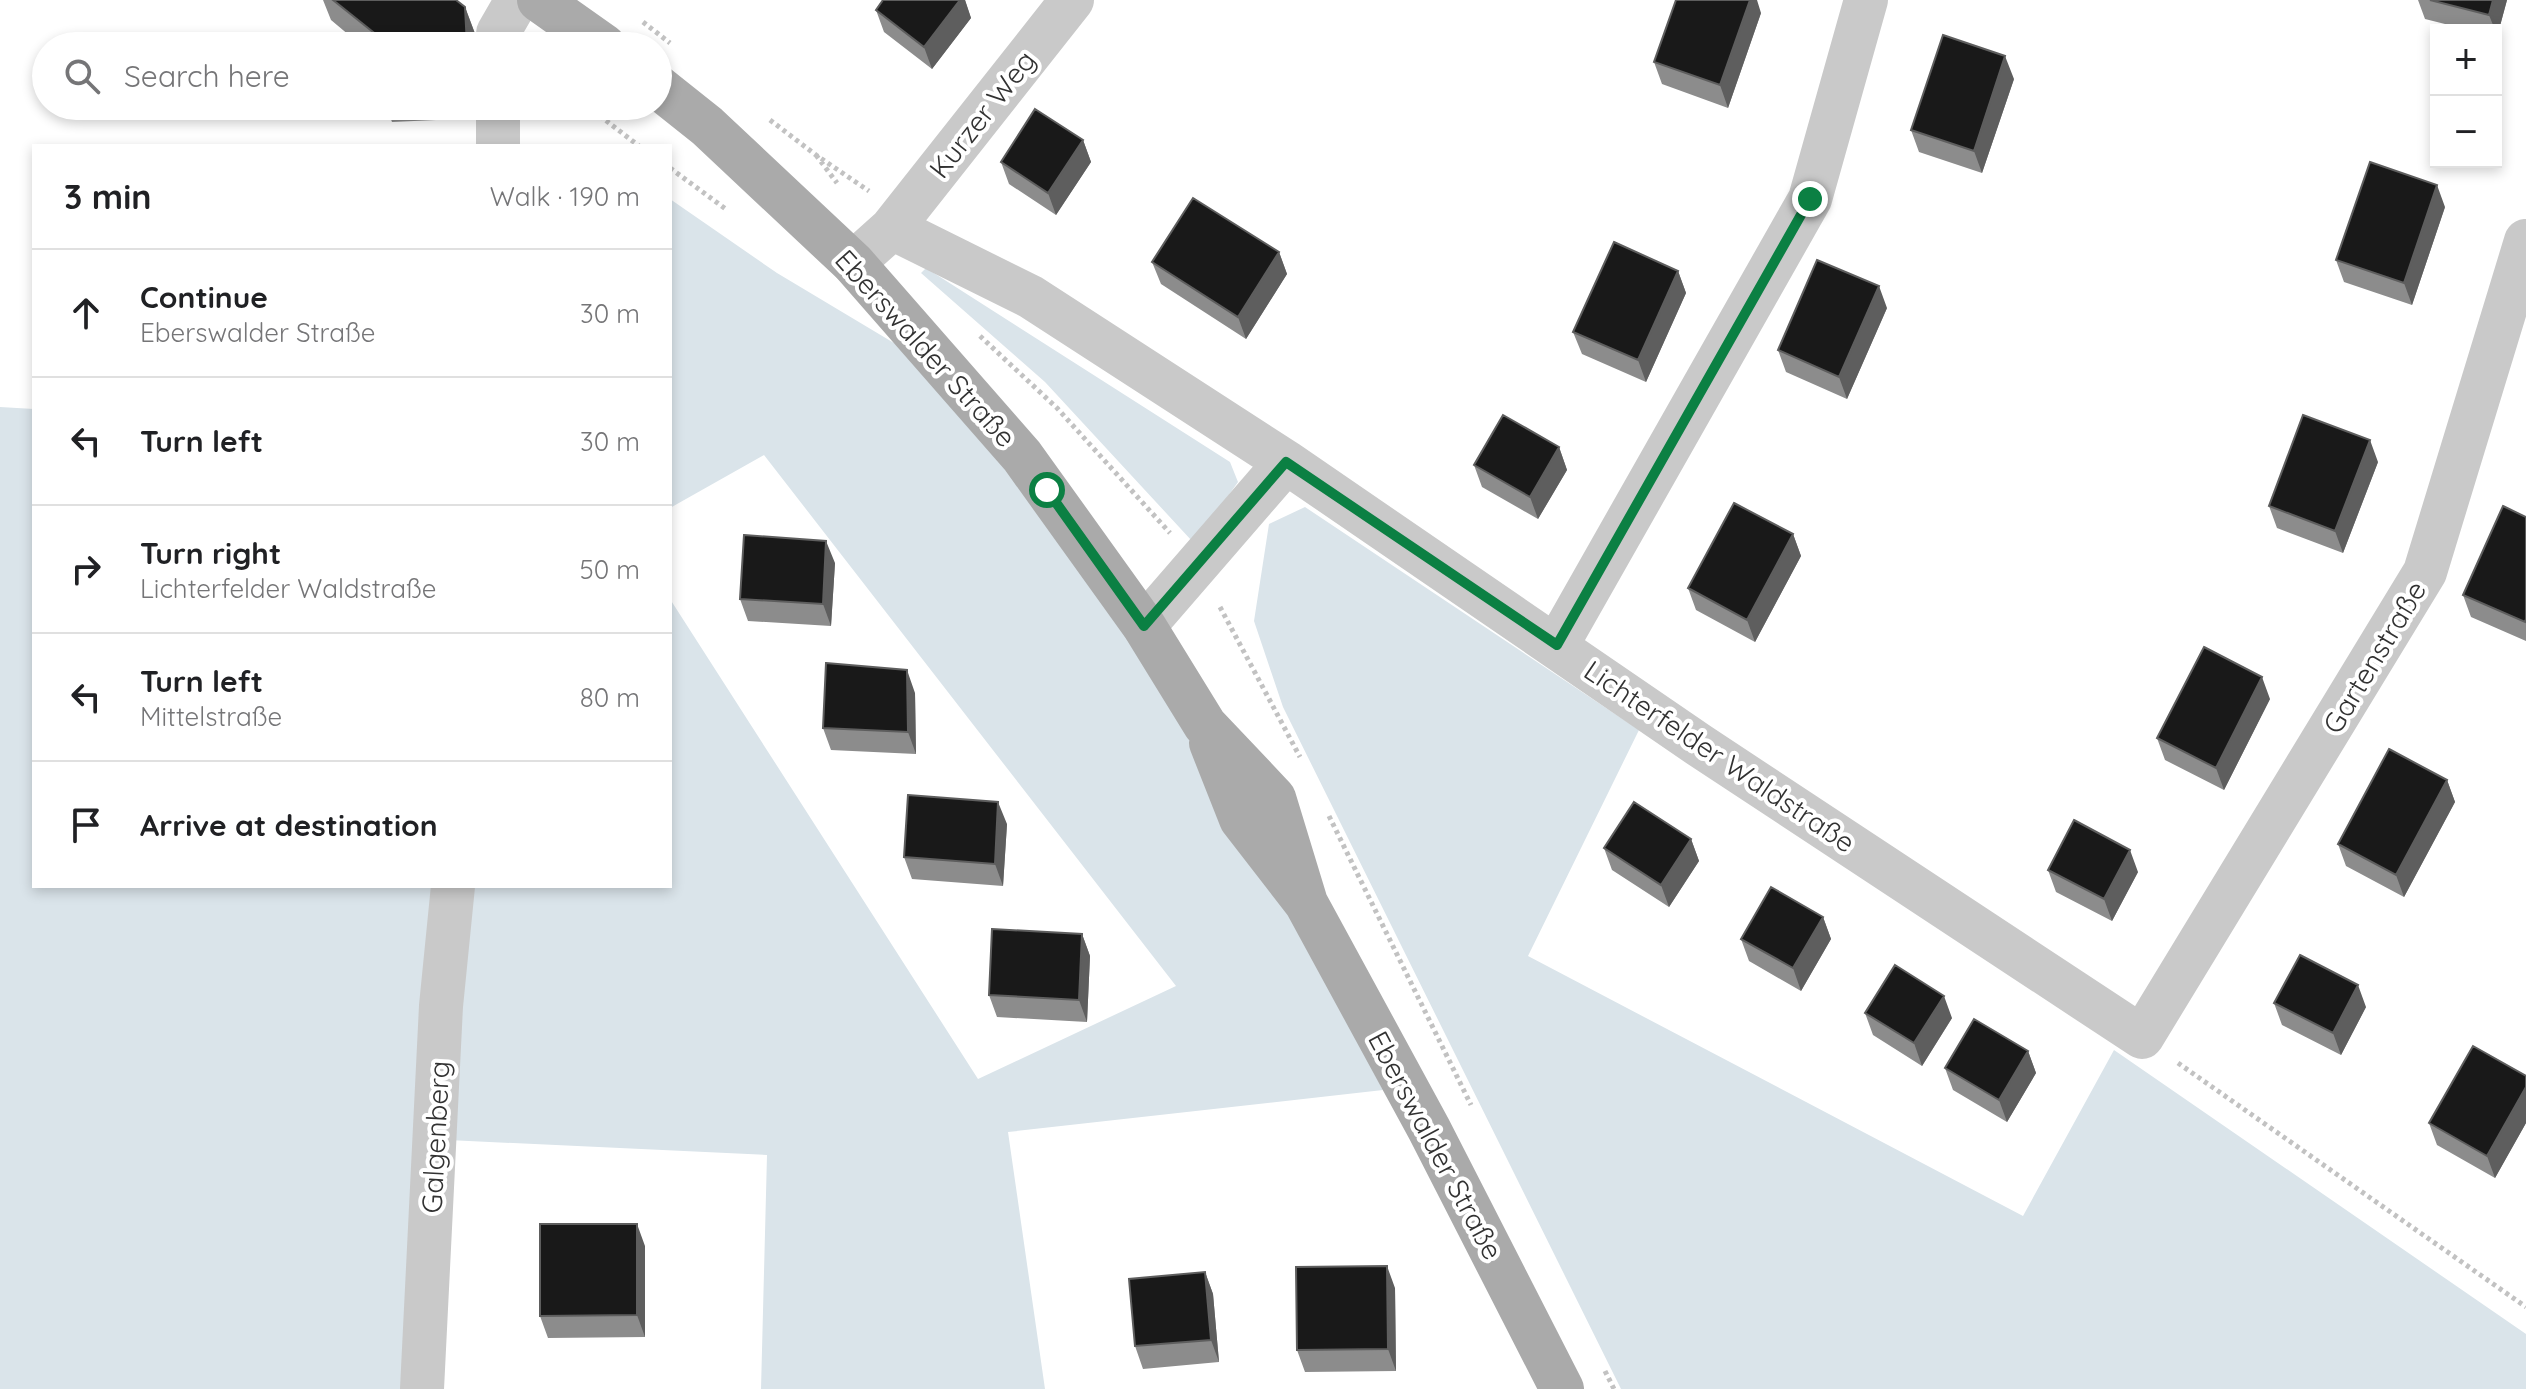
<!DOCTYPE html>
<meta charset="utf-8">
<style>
body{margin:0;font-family:Quicksand,sans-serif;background:#f6f6f6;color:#202124}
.controls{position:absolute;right:24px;top:24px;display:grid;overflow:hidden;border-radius:0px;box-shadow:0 4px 12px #0003}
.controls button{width:72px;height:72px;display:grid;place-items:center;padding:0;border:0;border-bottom:2px solid #e0e0e0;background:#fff;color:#202124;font:40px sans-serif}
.stop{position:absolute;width:24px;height:24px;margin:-18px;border:6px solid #0b8043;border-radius:50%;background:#fff}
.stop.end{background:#0b8043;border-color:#fff;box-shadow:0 2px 8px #0008}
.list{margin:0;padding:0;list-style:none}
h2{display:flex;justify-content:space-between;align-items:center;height:104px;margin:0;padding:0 32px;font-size:34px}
h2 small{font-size:26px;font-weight:400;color:#757577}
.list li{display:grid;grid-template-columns:52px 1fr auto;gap:24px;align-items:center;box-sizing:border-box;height:128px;padding:0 32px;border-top:2px solid #e0e0e0}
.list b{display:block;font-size:30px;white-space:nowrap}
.list p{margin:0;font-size:26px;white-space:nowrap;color:#757577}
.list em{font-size:26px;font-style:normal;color:#757577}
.icon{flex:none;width:44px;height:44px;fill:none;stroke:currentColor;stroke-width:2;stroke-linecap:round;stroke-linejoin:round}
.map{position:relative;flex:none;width:2526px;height:1389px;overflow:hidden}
.search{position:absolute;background:#fff;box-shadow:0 4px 12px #0003;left:32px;top:32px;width:640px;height:88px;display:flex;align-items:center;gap:20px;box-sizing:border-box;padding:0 28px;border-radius:44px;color:#757577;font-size:30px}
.panel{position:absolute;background:#fff;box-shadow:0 4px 12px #0003;left:32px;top:144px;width:640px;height:744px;border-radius:0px}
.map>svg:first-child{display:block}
</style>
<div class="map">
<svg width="2526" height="1389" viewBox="0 0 2526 1389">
<rect width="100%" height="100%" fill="#fff"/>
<!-- green -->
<path fill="#dae4ea" d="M670,199L777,273L909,352L975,422L1153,672L1296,924L1383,1090L1008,1132L1045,1389H761L767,1155L448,1140L465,886H670V599L978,1079L1176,986L764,455L670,508Z
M926,268L1230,462L1238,482L1211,520L1192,541L1045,382L921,273Z
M0,407L34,409V886H439L412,1389H0Z
M1305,507L1639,730L1528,956L2023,1216L2114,1050L2526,1334V1389H1621L1283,707L1254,621L1269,524Z"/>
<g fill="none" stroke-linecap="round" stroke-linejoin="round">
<!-- path -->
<path stroke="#c2c2c2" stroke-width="5" stroke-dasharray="4 4" stroke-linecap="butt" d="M643,22L670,43
M587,106L639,146
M770,120L816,155L869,191
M816,155L837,183
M670,168L727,210
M980,336L1057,408L1170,533
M1220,607L1300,757
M1329,816L1471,1105
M2178,1063L2526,1307
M1605,1371L1614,1389"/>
<!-- minor -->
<path stroke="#c9c9c9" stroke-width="44" d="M498,46V33L517,0
M498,146V106
M892,228L1072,0
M853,263L892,228L1031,297L1286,462L1699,745L2142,1037L2425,572L2526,241
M1144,626L1286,462
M1557,645L1810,199L1866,0
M422,1389L441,1006L453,886"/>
<!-- major -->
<path stroke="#aaa" stroke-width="44" d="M539,0L604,46
M658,87L707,126L853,263L1022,456L1144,626L1205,725L1274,798L1306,903
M1211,743L1241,819L1306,903L1429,1129L1562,1389"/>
</g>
<!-- wall -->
<path fill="#8c8c8c" d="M323,0H456L465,7L477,39V46H362L331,20Z
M883,0H965L971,18L932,69L884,32L876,10Z
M2418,0H2507L2497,37H2496V30H2469L2425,19Z
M1761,13L1728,108L1662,84L1654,62Z
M2014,79L1982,173L1919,152L1911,130Z
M386,106H480V118L392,122Z
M1083,140L1091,162L1056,215L1009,184L1001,162Z
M2445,207L2412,305L2344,282L2336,260Z
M1279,252L1287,274L1246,339L1161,284L1152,262Z
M1678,271L1686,293L1646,382L1582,354L1573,332Z
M1887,308L1847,399L1786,372L1778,350Z
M1559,447L1567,470L1538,519L1482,487L1474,465Z
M2378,462L2343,553L2277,528L2269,506Z
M2526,517V641L2471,617L2463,595Z
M1793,534L1801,556L1755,642L1696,610L1688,588Z
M835,563L831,626L748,621L740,599Z
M915,693L916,754L831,750L823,728Z
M2270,699L2224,790L2165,760L2157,738Z
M2447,780L2455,802L2404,897L2346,866L2338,844Z
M1007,824L1003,886L912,879L904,857Z
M1691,839L1699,861L1669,907L1612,870L1604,848Z
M2048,870L2138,872L2112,921L2056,892Z
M1823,917L1831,939L1801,991L1749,961L1741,939Z
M1082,934L1090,956L1087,1022L997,1017L989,995Z
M2274,1003L2366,1007L2341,1055L2282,1025Z
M1865,1013L1952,1018L1922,1066L1873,1035Z
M2028,1051L2036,1073L2007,1122L1953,1090L1945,1068Z
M2526,1076V1123L2495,1178L2437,1145L2429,1123Z
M645,1246V1337L548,1338L540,1316Z
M1205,1272L1213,1294L1219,1362L1143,1369L1135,1346Z
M1395,1288L1396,1371L1305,1372L1297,1350Z"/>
<!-- shaded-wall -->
<path fill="#5e5e5e" d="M960,0H965L971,18L932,69L924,47Z
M1750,0H1757L1761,13L1728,108L1720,85Z
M2493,0H2507L2497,37L2496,30H2495L2489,15Z
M465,7L477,39V46H467Z
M2005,56L2014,79L1982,173L1974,151Z
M476,106H480V118Z
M1083,140L1091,162L1056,215L1048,193Z
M2437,185L2445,207L2412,305L2404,283Z
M1279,252L1287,274L1246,339L1238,317Z
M1678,271L1686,293L1646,382L1638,360Z
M1879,286L1887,308L1847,399L1839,377Z
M2370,440L2378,462L2343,553L2335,531Z
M1559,447L1567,470L1538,519L1530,497Z
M1793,534L1801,556L1755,642L1747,620Z
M826,541L835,563L831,626L823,604Z
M907,670L915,693L916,754L908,732Z
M2262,677L2270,699L2224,790L2216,768Z
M2447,780L2455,802L2404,897L2396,875Z
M998,802L1007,824L1003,886L995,864Z
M1691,839L1699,861L1669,907L1661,885Z
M2130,850L2138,872L2112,921L2104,899Z
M1823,917L1831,939L1801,991L1793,968Z
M1082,934L1090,956L1087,1022L1079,1000Z
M2358,985L2366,1007L2341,1055L2333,1033Z
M1944,996L1952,1018L1922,1066L1914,1043Z
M2028,1051L2036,1073L2007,1122L1999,1100Z
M2526,1087V1123L2495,1178L2487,1156Z
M637,1224L645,1246V1337L637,1315Z
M1387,1266L1395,1288L1396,1371L1388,1349Z
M1205,1272L1213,1294L1219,1362L1211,1340Z"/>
<!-- building -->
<path fill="#191919" stroke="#5e5e5e" stroke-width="2" d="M333,0H456L465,7L467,46H378V36Z
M883,0H960L924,47L876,10Z
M1676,0H1750L1720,85L1654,62Z
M2430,0H2493L2489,15Z
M1943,35L2005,56L1974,151L1911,130Z
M1035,109L1083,140L1048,193L1001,162Z
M2370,162L2437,185L2404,283L2336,260Z
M1193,198L1279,252L1238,317L1152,262Z
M1614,242L1678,271L1638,360L1573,332Z
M1817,260L1879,286L1839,377L1778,350Z
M1503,415L1559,447L1530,497L1474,465Z
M2303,415L2370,440L2335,531L2269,506Z
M1734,503L1793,534L1747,620L1688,588Z
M2503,506L2526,517V619L2525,622L2463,595Z
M744,535L826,541L823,604L740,599Z
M2204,647L2262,677L2216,768L2157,738Z
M826,663L907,670L908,732L823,728Z
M2389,749L2447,780L2396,875L2338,844Z
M908,795L998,802L995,864L904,857Z
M1634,802L1691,839L1661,885L1604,848Z
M2074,820L2130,850L2104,899L2048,870Z
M1771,887L1823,917L1793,968L1741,939Z
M992,929L1082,934L1079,1000L989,995Z
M2300,955L2358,985L2333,1033L2274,1003Z
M1895,965L1944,996L1914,1043L1865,1013Z
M1974,1019L2028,1051L1999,1100L1945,1068Z
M2473,1046L2526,1076V1087L2487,1156L2429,1123Z
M540,1224H637V1315L540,1316Z
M1387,1266L1388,1349L1297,1350L1296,1267Z
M1205,1272L1211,1340L1135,1346L1129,1279Z"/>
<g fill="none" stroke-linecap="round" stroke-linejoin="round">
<!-- route -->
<path stroke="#0b8043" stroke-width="10" d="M1047,490L1144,626L1286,462L1557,645L1810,199"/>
</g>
<g text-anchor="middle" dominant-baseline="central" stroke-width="8" stroke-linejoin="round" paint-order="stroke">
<!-- street labels -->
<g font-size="28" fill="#323232" stroke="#fff">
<text transform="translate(982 114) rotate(-52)">Kurzer Weg</text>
<text transform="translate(926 348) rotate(48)">Eberswalder Straße</text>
<text transform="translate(2374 657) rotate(-59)">Gartenstraße</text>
<text transform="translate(1720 756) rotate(34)">Lichterfelder Waldstraße</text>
<text transform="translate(435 1137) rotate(-87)">Galgenberg</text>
<text transform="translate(1436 1145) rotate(62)">Eberswalder Straße</text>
</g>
</g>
</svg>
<div class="controls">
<button>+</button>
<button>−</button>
</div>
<div class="stop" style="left:1047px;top:490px"></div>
<div class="stop end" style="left:1810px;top:199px"></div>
<div class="search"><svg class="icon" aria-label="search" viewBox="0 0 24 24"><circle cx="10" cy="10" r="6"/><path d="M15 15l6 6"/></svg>Search here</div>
<section class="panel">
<h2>3 min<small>Walk · 190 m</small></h2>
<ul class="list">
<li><svg class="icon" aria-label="ahead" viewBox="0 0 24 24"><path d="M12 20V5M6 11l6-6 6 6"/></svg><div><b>Continue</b><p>Eberswalder Straße</p></div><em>30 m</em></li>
<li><svg class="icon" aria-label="left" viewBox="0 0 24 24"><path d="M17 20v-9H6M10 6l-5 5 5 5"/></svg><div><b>Turn left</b></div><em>30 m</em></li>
<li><svg class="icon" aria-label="right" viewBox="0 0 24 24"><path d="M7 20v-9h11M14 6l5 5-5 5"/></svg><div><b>Turn right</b><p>Lichterfelder Waldstraße</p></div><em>50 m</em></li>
<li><svg class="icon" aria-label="left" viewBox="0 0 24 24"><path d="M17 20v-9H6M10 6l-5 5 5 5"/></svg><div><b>Turn left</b><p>Mittelstraße</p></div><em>80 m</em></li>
<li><svg class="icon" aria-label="arrive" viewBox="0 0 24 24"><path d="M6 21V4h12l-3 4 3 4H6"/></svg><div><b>Arrive at destination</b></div></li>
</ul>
</section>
</div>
